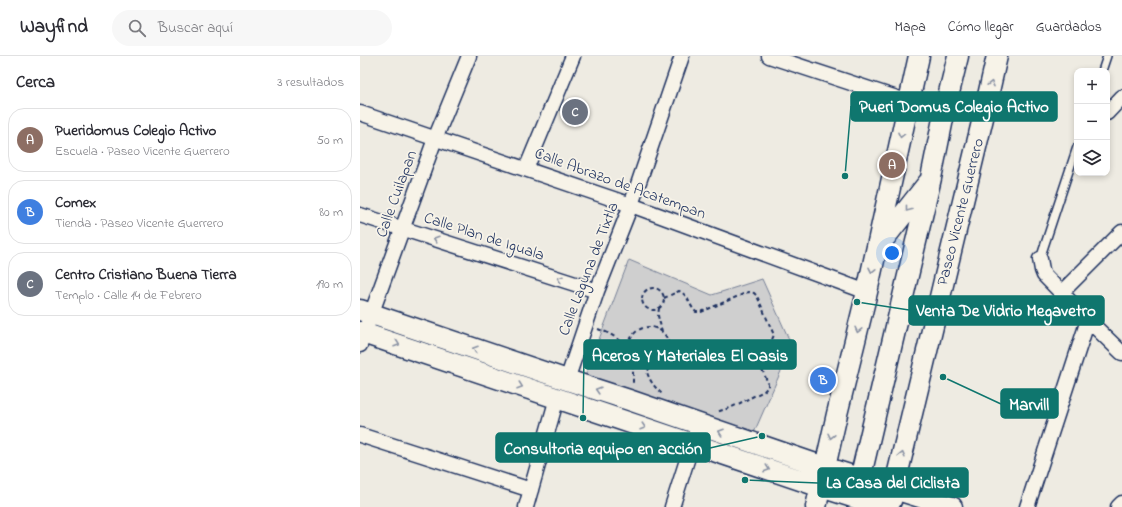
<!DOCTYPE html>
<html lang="es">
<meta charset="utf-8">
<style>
body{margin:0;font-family:"Indie Flower",sans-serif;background:#f7f7f7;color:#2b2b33}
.controls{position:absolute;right:12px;top:12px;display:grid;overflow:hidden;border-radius:8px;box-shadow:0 2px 6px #0003}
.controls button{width:36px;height:36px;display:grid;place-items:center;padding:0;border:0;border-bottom:1px solid #e1e1e2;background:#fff;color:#2b2b33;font:20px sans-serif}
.you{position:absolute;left:532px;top:197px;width:14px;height:14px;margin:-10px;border:3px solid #fff;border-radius:50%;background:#1a73e8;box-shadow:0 0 0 6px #1a73e833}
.badge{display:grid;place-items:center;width:26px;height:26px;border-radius:50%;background:#7c3aed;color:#fff;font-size:13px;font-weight:700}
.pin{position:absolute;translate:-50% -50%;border:2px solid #fff;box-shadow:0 1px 4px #0006}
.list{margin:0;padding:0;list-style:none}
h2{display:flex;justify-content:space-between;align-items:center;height:52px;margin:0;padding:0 16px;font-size:17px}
h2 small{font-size:13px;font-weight:400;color:#7c7c81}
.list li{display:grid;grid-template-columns:26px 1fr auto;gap:12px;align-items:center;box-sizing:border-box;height:64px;margin:0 8px 8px;padding:0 8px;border:1px solid #e1e1e2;border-radius:16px}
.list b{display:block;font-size:15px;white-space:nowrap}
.list p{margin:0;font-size:13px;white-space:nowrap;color:#7c7c81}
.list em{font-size:13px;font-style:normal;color:#7c7c81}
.icon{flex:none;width:22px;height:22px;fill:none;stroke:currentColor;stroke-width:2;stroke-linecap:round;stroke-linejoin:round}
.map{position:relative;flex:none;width:762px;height:451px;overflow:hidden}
header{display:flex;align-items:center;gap:24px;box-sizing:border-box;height:56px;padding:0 20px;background:#fff;border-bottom:1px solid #e1e1e2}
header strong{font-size:19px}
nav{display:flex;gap:22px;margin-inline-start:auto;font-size:14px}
.search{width:280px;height:36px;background:#f7f7f7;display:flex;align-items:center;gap:10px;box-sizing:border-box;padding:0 14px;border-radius:22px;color:#7c7c81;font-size:15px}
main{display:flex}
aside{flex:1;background:#fff}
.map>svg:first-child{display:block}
</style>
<header>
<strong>Wayfind</strong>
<div class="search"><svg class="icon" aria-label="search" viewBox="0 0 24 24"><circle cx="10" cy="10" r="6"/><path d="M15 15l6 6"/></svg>Buscar aquí</div>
<nav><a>Mapa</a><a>Cómo llegar</a><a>Guardados</a></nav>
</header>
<main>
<aside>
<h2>Cerca<small>3 resultados</small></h2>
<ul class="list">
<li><span class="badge" style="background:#8d6e63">A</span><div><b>Pueridomus Colegio Activo</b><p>Escuela · Paseo Vicente Guerrero</p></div><em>50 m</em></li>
<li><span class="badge" style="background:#3f7fe0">B</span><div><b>Comex</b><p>Tienda · Paseo Vicente Guerrero</p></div><em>80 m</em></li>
<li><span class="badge" style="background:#6b7280">C</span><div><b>Centro Cristiano Buena Tierra</b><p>Templo · Calle 14 de Febrero</p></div><em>190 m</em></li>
</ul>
</aside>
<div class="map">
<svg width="762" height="451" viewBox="0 0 762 451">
<rect width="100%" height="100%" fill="#eeebe2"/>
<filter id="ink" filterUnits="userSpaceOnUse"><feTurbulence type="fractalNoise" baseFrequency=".025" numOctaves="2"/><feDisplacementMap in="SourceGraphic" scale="8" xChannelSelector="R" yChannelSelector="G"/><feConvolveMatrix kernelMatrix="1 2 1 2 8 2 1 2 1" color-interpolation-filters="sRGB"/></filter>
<g filter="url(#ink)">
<!-- green -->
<path fill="#cfcfcf" stroke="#757f96" d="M269,204L352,239L402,223L432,290L393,379L224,323Z"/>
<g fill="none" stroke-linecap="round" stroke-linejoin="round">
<!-- service casing -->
<g stroke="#1b2f5e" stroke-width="10">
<path id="service" d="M742,15L747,0
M680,203L717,91"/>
</g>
<!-- minor casing -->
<g stroke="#1b2f5e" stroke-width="17">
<path id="minor" d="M409,0L549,46
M0,57L271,149L507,236
M747,57L762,41
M166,113L213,0
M0,159L237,235
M680,203L682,214L684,219L728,264L762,297
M701,237L762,176
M0,289L75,83L109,0
M207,324L237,235L271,149L322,0
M0,379L171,434
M166,451L197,342
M312,451L335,379
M667,451L728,264
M758,451L762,447"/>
</g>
<!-- secondary casing -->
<g stroke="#1b2f5e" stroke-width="23">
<path id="secondary" d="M520,188L568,127
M0,254L207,324L269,344L464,411L592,451
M0,276L461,431L524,451
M497,436L571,122L585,53L598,0
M531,445L623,62L637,0
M456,451L477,358L507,236L559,0"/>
</g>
<!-- path -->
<path stroke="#1b2f5e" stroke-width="2" stroke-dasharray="4 3" stroke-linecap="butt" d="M282 243a11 11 0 1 1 22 0a11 11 0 1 1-22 0Z
M304,242L319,235C329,239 329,250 336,256H341L388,236L394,237L397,240L414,279L410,288L401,292L397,302L408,327V331L404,335L370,352L356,356
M299,252L298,260L302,275
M269 291a20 20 0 1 1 40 0a20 20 0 1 1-40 0Z
M238,273C249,277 262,283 268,294
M309,288L327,299L337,301L346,297
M271,302L273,309V329
M290,311L287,316C290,326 295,331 302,338"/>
<!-- service -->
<use href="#service" stroke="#f7f3e8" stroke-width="7"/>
<!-- minor -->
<use href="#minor" stroke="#f7f3e8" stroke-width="14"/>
<!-- secondary -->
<use href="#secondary" stroke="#f7f3e8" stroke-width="20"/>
</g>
<!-- one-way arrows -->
<defs><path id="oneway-chevron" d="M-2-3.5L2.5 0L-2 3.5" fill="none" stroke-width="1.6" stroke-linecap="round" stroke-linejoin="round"/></defs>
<g stroke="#8991a3">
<use href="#oneway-chevron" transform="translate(631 28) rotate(-78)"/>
<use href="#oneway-chevron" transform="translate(541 79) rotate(102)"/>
<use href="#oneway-chevron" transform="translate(548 153) rotate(128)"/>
<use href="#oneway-chevron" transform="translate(76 183) rotate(-162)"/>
<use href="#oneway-chevron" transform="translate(512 214) rotate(102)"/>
<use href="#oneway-chevron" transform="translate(200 223) rotate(-162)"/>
<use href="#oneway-chevron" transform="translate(498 274) rotate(104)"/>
<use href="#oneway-chevron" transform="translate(37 288) rotate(19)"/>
<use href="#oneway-chevron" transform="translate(115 293) rotate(-161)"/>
<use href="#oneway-chevron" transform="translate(160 330) rotate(19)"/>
<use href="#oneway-chevron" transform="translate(238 334) rotate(-163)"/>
<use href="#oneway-chevron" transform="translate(283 371) rotate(18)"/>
<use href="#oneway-chevron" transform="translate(361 376) rotate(-161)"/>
<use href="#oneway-chevron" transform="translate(471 380) rotate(103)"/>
<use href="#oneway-chevron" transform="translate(542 399) rotate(-76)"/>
<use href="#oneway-chevron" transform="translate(407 413) rotate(19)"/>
</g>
</g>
<g text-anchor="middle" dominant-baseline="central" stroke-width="3.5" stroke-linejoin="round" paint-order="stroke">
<!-- street labels -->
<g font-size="16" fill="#1b2f5e" stroke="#f7f3e8">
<text transform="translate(260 128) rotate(20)">Calle Abrazo de Acatempan</text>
<text transform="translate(37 138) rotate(-70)">Calle Cuilapan</text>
<text transform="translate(601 156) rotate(-76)">Paseo Vicente Guerrero</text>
<text transform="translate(124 181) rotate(18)">Calle Plan de Iguala</text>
<text transform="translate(229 213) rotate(-69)">Calle Laguna de Tixtla</text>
</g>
</g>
<!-- callouts -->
<path fill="none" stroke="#0f766e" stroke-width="1.5" d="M485 120L491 50M497 246L549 254M223 362L224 299M583 321L641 348M402 380L350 392M385 424L458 427"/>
<g fill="#0f766e" stroke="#f7f3e8" stroke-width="1.5">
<circle cx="485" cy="120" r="4"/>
<circle cx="497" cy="246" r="4"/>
<circle cx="223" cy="362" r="4"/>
<circle cx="583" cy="321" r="4"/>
<circle cx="402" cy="380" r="4"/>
<circle cx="385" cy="424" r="4"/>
</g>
<g fill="#0f766e" stroke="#0f766e" stroke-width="1.5">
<rect x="491" y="36" width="206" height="29" rx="4"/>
<rect x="549" y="240" width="195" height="29" rx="4"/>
<rect x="224" y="284" width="212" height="29" rx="4"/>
<rect x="641" y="333" width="57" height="29" rx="4"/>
<rect x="136" y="377" width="214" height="29" rx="4"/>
<rect x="458" y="412" width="150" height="29" rx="4"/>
</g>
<g font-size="17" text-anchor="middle" font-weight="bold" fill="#fff">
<text x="594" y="56">Pueri Domus Colegio Activo</text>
<text x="646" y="260">Venta De Vidrio Megavetro</text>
<text x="330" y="305">Aceros Y Materiales El Oasis</text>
<text x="669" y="354">Marvill</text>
<text x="243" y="398">Consultoria equipo en acción</text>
<text x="533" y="432">La Casa del Ciclista</text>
</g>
</svg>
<div class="controls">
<button>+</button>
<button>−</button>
<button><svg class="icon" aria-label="layers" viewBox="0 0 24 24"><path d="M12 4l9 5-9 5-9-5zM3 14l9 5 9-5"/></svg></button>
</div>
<div class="you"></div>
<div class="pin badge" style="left:532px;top:109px;background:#8d6e63">A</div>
<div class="pin badge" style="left:463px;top:324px;background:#3f7fe0">B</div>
<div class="pin badge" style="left:215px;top:56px;background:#6b7280">C</div>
</div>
</main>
